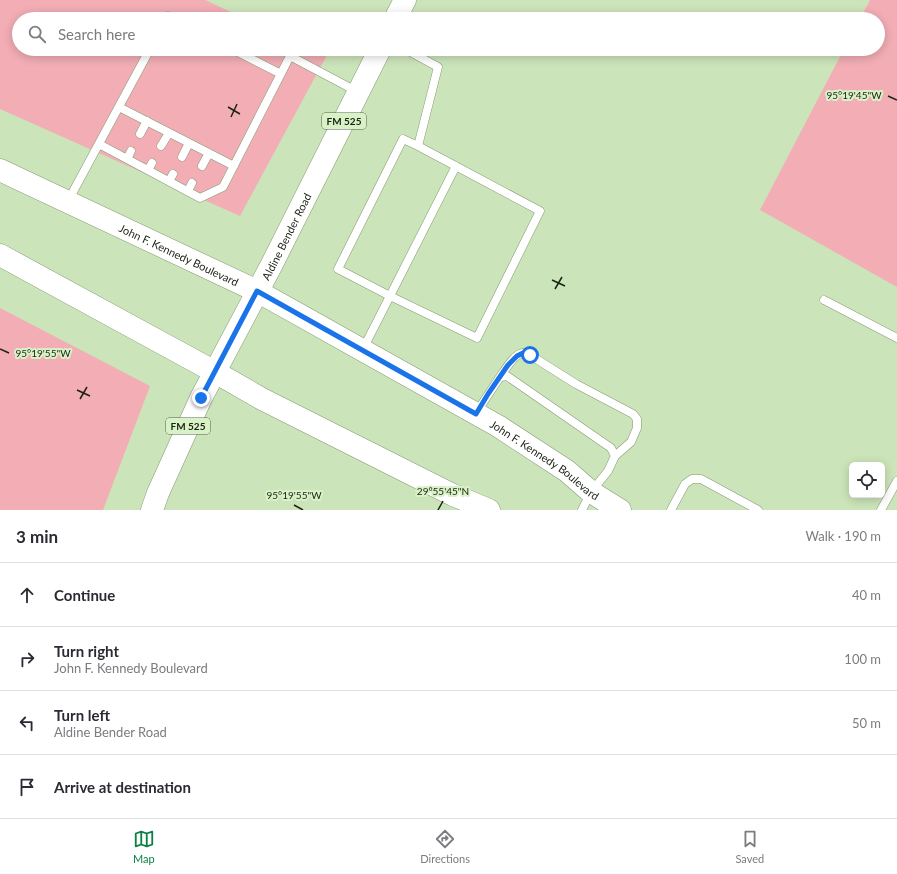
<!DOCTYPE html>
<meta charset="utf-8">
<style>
body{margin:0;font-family:Lato,sans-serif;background:#f2f2f3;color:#2b2b33}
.controls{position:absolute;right:12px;bottom:12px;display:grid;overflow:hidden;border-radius:6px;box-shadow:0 2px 10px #0003}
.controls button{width:36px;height:36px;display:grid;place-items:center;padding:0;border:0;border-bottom:1px solid #e1e1e2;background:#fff;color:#2b2b33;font:20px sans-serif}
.stop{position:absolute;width:12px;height:12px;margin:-9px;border:3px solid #1a73e8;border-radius:50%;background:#fff}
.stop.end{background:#1a73e8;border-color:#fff;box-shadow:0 1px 4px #0008}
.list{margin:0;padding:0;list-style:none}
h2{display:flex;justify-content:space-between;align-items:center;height:52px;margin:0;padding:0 16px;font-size:17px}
h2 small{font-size:13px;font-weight:400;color:#7c7c81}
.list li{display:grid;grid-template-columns:26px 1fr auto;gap:12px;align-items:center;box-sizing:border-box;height:64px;padding:0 16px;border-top:1px solid #e1e1e2}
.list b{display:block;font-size:15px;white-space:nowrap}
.list p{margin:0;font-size:13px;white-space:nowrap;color:#7c7c81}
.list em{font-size:13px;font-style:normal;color:#7c7c81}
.icon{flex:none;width:22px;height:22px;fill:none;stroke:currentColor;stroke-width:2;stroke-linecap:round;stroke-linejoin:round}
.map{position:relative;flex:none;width:897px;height:510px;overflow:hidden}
.search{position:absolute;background:#fff;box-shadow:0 2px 10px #0003;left:12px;right:12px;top:12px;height:44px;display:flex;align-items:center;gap:10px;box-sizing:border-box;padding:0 14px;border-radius:22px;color:#7c7c81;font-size:15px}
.sheet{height:308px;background:#fff}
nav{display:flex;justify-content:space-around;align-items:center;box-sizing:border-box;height:56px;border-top:1px solid #e1e1e2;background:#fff;font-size:11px;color:#7c7c81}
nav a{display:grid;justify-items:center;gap:2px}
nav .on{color:#0b8043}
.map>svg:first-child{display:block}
</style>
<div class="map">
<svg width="897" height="510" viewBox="0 0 897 510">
<rect width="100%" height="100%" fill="#cce4ba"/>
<!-- green -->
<path fill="#f2adb5" d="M0,0H205L246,19H19V49H314L327,55L240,216L0,109Z
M870,0H897V287L760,210L844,49H878V19H860Z
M0,308L150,386L103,510H0Z"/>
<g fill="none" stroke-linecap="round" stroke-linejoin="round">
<!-- service casing -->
<g stroke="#859b74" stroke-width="9">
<path id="service" d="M166,19L168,16L174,19
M232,49L281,74
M119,107L234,166
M140,134L147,121
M99,144L200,198L223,187L290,56L358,92
M161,146L169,133
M418,146L403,139L338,269L390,296L456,166
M182,157L189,143
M127,159L131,151
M202,166L209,153
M148,170L152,163
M169,181L173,174
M188,191L192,183
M68,201L150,49
M824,300L897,338
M363,349L390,296L477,338L540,211L418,146L438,67L405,49
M500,377C505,370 515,353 523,353C526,353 528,355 530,355L576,384L633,414L637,419V428L631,442L615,456
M476,413L500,377L507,376L611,448L615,456L608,471L591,492L582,510
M671,510L685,484L692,479H701L758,510
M881,510L897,481"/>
</g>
<!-- secondary casing -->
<g stroke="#859b74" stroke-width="23">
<g id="secondary">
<path id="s1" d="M257,291L498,426L567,471L591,492L620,510"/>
<path d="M215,372L262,399L453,495L489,510"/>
</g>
</g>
<!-- primary casing -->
<g stroke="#859b74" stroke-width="23">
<g id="primary">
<path d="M395,19L405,0"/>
<path id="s2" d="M0,170L257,291"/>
<path d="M0,255L215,372"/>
<path id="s3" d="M152,510L158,493L201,398L272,264L380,49"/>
</g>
</g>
<!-- service -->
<use href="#service" stroke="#fff" stroke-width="8"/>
<!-- secondary -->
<use href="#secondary" stroke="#fff" stroke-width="22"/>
<!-- primary -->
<use href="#primary" stroke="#fff" stroke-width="22"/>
</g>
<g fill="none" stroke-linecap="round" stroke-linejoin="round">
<!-- route -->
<path stroke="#1a73e8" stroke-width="5" d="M201,398L257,291L476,414L488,394L508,365L517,356L523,353L530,355"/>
</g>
<!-- ticks -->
<path fill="none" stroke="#1b2314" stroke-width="1.5" d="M888,96L897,100M228,107L240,114M231,117L237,104M552,280L565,286M555,289L562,277M0,349L9,353M77,390L90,396M80,399L87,387M294,505L303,510M438,510L443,501"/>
<g text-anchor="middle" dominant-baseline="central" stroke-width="4" stroke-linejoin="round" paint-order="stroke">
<!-- shield labels -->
<g fill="#d9f1c7" stroke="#54614a" stroke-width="1">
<rect x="322" y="113" width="44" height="16" rx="3"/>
<rect x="166" y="418" width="44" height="16" rx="3"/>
</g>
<g font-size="10" font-weight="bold" fill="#1b2314">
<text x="344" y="121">FM 525</text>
<text x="188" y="426">FM 525</text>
</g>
<!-- street labels -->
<g font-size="11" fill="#1b2314" stroke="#d9f1c7">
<text stroke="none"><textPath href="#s3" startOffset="305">Aldine Bender Road</textPath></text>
<text stroke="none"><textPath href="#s2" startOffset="198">John F. Kennedy Boulevard</textPath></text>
<text stroke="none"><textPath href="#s1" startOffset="334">John F. Kennedy Boulevard</textPath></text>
</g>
</g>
<g font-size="10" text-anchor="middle" fill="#1b2314" stroke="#d9f1c7" stroke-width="4" stroke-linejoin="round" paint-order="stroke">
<text x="854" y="99">95°19'45"W</text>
<text x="43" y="357">95°19'55"W</text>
<text x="443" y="495">29°55'45"N</text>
<text x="294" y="499">95°19'55"W</text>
</g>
</svg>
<div class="controls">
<button><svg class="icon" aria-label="locate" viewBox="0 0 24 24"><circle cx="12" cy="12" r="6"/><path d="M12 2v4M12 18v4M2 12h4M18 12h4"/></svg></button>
</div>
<div class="stop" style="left:530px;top:355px"></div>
<div class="stop end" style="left:201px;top:398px"></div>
<div class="search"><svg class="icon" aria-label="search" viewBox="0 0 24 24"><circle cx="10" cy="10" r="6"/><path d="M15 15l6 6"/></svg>Search here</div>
</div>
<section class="sheet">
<h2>3 min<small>Walk · 190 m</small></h2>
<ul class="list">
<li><svg class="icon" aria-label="ahead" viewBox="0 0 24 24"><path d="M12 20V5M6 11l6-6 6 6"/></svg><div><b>Continue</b></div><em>40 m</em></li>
<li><svg class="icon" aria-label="right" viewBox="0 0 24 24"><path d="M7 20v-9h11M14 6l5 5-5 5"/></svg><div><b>Turn right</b><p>John F. Kennedy Boulevard</p></div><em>100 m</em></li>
<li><svg class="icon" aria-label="left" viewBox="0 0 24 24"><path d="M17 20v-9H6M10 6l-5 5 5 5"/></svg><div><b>Turn left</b><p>Aldine Bender Road</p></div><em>50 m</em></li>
<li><svg class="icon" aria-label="arrive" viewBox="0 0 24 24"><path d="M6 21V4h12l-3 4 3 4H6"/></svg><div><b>Arrive at destination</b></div></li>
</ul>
</section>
<nav>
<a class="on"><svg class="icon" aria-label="map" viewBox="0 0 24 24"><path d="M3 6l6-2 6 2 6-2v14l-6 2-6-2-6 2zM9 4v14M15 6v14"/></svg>Map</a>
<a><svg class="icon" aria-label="directions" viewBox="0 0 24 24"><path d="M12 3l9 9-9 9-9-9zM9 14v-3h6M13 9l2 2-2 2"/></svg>Directions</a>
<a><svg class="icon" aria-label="saved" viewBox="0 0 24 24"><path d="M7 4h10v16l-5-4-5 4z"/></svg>Saved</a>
</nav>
